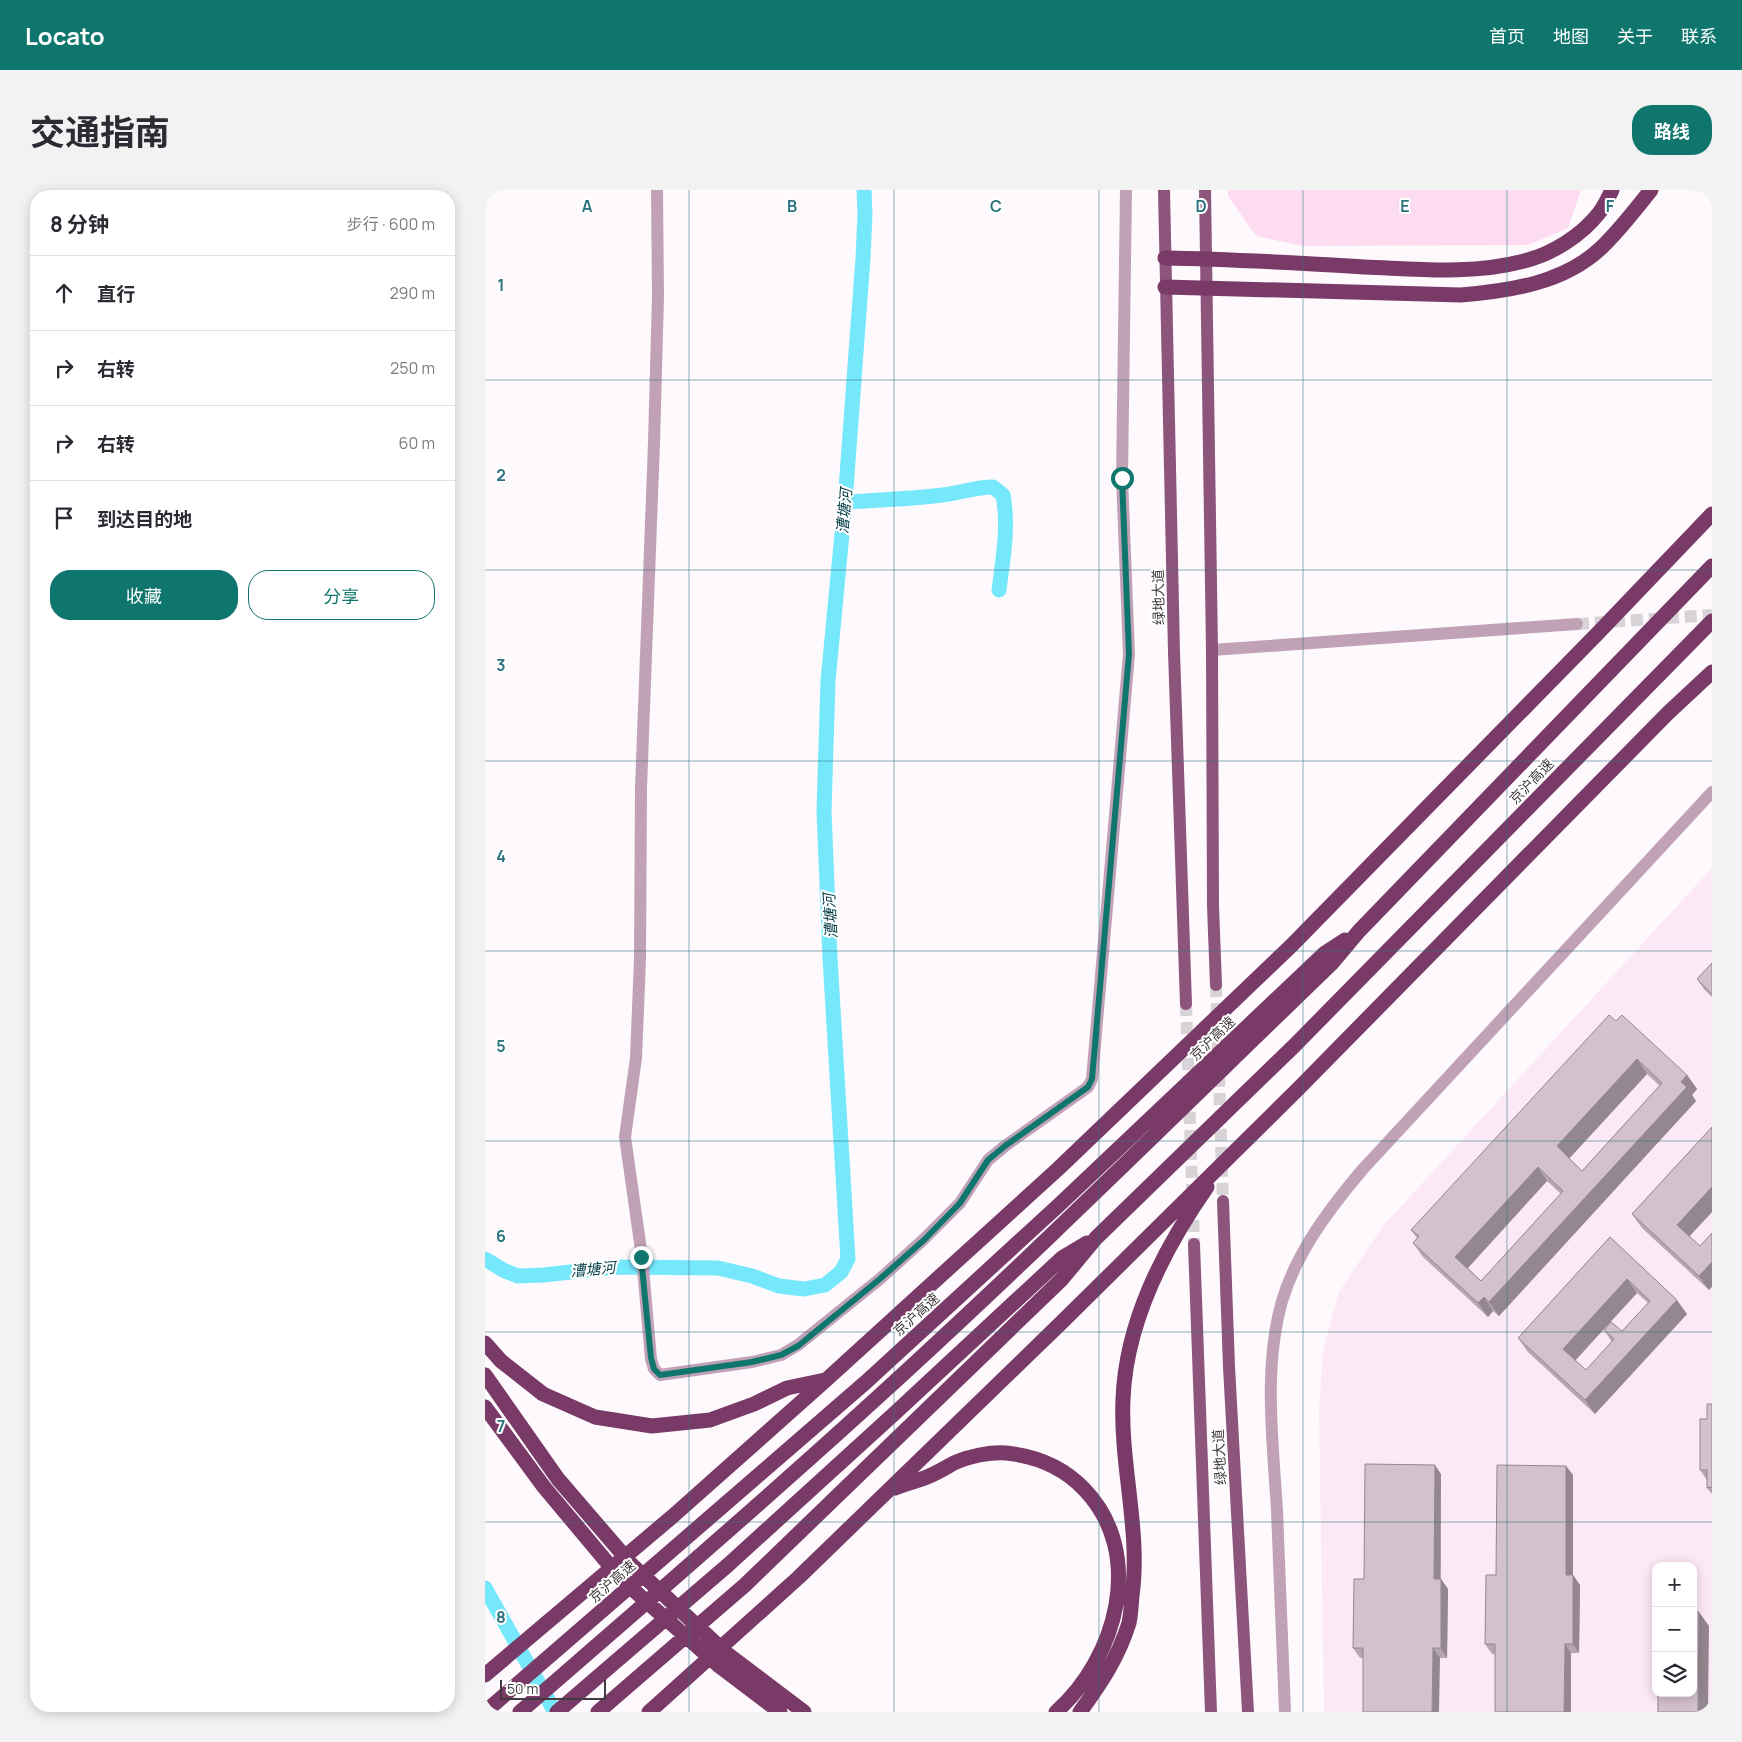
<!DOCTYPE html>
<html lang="zh">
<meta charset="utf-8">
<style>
body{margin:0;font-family:Manrope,"Noto Sans SC",sans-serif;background:#f2f2f3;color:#2b2b33}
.controls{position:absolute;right:15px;bottom:15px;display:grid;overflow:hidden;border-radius:10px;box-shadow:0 2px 12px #0003}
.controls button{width:45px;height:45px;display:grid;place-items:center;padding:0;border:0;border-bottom:1px solid #e1e1e2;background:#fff;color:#2b2b33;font:25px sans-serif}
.scale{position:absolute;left:15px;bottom:12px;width:106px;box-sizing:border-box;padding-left:5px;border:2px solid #413a3e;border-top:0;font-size:14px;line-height:18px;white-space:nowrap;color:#413a3e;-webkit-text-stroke:4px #fff;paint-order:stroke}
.stop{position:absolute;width:15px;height:15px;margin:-11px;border:4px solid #0f766e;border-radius:50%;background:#fff}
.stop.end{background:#0f766e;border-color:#fff;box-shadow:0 1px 5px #0008}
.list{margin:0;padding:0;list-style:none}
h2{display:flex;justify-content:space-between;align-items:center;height:65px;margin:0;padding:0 20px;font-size:21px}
h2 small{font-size:16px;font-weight:400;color:#7c7c81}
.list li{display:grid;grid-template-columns:32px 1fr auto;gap:15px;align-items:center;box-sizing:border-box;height:75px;padding:0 20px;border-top:1px solid #e1e1e2}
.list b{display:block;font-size:19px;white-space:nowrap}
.list em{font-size:16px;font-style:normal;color:#7c7c81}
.actions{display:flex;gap:10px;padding:15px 20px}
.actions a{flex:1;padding:11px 0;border:1px solid #0f766e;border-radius:20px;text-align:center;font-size:18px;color:#0f766e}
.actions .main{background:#0f766e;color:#fff}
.icon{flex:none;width:28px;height:28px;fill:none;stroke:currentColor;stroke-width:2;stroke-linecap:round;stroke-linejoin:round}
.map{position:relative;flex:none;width:1227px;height:1522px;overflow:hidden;border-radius:20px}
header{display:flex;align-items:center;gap:30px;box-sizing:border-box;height:70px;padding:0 25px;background:#0f766e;color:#fff}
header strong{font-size:24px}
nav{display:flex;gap:28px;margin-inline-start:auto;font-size:18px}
.intro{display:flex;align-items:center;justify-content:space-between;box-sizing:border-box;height:120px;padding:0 30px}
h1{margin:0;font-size:35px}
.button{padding:12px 22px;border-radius:20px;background:#0f766e;color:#fff;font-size:18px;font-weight:700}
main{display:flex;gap:30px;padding:0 30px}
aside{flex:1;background:#fff;border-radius:20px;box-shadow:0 2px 12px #0003}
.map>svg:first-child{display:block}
</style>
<header>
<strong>Locato</strong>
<nav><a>首页</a><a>地图</a><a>关于</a><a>联系</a></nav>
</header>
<div class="intro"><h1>交通指南</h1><a class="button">路线</a></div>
<main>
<aside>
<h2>8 分钟<small>步行 · 600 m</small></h2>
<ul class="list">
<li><svg class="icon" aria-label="ahead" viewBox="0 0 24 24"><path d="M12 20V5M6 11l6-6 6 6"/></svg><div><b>直行</b></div><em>290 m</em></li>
<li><svg class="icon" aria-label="right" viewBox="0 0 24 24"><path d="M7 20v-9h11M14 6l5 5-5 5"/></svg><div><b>右转</b></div><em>250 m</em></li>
<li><svg class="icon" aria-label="right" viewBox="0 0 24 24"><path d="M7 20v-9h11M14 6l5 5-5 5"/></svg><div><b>右转</b></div><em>60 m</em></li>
<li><svg class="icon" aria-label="arrive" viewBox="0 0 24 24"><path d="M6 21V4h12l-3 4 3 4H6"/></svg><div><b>到达目的地</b></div></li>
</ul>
<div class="actions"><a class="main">收藏</a><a>分享</a></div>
</aside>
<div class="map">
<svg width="1227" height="1522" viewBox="0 0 1227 1522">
<rect width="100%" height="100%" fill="#fdf9fc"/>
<!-- built -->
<path fill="#fde8f5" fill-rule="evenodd" d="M1227,678V1522H839L834,1221L838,1161L854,1102L898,1036ZM1171,1376H1208V1503H1171Z"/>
<!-- green -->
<path fill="#fddbf1" d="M743,0H1096L1083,38L1043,55L818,56L771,46L743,6Z"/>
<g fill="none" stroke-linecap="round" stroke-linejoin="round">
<!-- canal -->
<path stroke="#76e8fc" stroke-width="15" d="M360,312C393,310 425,309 458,305C475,303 491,297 508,297L518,305C524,337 518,368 514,400
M0,1069L18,1080L33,1086L59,1085L130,1077L233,1078L267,1086L294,1096L319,1099L340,1095L356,1082L363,1069L345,768L339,621L343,491L360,312L378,68L380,24L379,0
M0,1398L70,1522"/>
<!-- minor-tunnel -->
<path stroke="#d7d3d6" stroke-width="12" stroke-dasharray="12 6" stroke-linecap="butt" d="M1092,434L1227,425"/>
<!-- primary-tunnel -->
<path stroke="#d7d3d6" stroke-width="12" stroke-dasharray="12 6" stroke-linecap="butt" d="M731,795L738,1011
M701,814L709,1054"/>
<!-- minor -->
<path stroke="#c1a1b6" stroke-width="12" d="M172,0L173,106L169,253L156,598L155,769L151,868L140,947L157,1067L166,1169L169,1179L175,1185L267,1172L296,1165L313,1155L396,1088L439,1049L475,1013L503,970L520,956L603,897L607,889L644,464L637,288L641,0
M727,460L1092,434
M800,1522C797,1455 795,1388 792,1321C788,1252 778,1178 797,1111C812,1061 845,1018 878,979L1227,602"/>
<!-- primary -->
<path stroke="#8e557c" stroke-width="12" d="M679,0L689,462L701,814
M720,0L727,460L728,716L731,795
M738,1011L744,1177L763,1522
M709,1054L726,1522"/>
<!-- motorway -->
<path stroke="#7a3a68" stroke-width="15" d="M680,68C747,69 813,73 880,77C933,79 987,85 1039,71C1067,64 1096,46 1114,23C1119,17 1123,8 1127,0
M680,97L976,105C1025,101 1079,93 1116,58C1134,41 1150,20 1166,0
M0,1153L16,1171L58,1204L110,1227L167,1236L225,1230L269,1214L302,1198L340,1190
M0,1185L73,1289L147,1375L241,1463L319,1522
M0,1217L59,1297L136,1389L233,1475L295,1522
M410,1298C420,1294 432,1291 442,1287C452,1283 460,1278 469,1273C484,1266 505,1262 521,1263C550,1266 578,1277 599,1299C661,1363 632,1468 571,1522
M0,1485L188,1326L341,1190L574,978L807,755L1113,443L1227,324
M0,1522L381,1192L575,1014L840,763L860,750
M35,1522C155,1418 276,1314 394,1206C549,1065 698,917 848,772L874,741L1227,376
M72,1522L243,1375L410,1223L577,1068L602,1053
M113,1522L260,1395L577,1089L611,1048L810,855L1227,431
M164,1522L314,1387L578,1131L812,900L1183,523L1227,482
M595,1522C616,1493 633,1468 644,1433C646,1424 646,1415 647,1406C656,1341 635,1275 638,1209C641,1132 678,1060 722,997"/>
</g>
<!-- wall -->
<path fill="#b5a6af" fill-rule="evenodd" d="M1227,773V807L1219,799L1212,789Z
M1131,831L1202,885L1212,899L1207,905L1211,911L1014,1126L1008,1121L1003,1127L938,1067L928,1053L932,1048L926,1040ZM1162,884L1175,896L1097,981L1084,968ZM1062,991L1076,1004L996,1091L983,1078Z
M1227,937V1022L1204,1046L1224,1100L1157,1038L1147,1024Z
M1125,1047L1202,1124L1110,1224L1043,1162L1033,1148ZM1152,1103L1163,1113L1137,1141L1119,1140L1127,1152L1101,1180L1090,1170Z
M1227,1214V1304L1222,1298V1290L1215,1280Z
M1081,1276L1088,1285V1385L1095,1395L1094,1463L1007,1464L1000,1454L1011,1385Z
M956,1284V1389L963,1399L962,1468H875L868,1458Z"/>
<!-- shaded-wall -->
<path fill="#94878f" d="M1152,869L1162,884L1082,971L1072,956Z
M1202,885L1212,899L1207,905L1211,911L1014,1126L1004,1112Z
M1053,977L1062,991L980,1081L970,1067Z
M1227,997V1022L1202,1049L1192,1035Z
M1227,1072V1097L1224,1100L1214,1086Z
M1142,1089L1152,1103L1088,1173L1078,1159Z
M999,1107L1008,1121L1003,1127L993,1113Z
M1192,1110L1202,1124L1110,1224L1100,1210Z
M950,1275L956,1284L955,1399L949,1389Z
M1081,1276L1088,1285V1395L1081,1385Z
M1088,1385L1095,1395L1094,1463L1088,1454Z
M956,1389L963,1399L962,1468L956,1458Z
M1214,1422L1224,1436L1223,1522H1213Z
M1080,1454L1086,1463V1522H1079Z
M948,1458L955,1468L954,1522H947Z"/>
<!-- building -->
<path fill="#d3c1cc" stroke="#94878f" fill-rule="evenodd" d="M1227,773V804L1212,789Z
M1124,825L1131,831L1137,825L1202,885L1196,892L1202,897L1004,1112L999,1107L993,1113L928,1053L934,1046L926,1040ZM1152,869L1177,893L1097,981L1072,956ZM1053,977L1078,1001L996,1091L970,1067Z
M1227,937V997L1192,1035L1215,1056L1227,1043V1072L1214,1086L1147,1024Z
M1125,1047L1192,1110L1100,1210L1033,1148ZM1142,1089L1165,1111L1137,1141L1126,1132L1119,1140L1129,1149L1101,1180L1078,1159Z
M1222,1214H1227V1297L1222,1298V1280H1215V1229H1222Z
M880,1274L950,1275L949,1389H956V1458H948L947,1522H878V1458H868L869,1389H879Z
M1012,1275L1081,1276V1385H1088V1454H1080L1079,1522H1010V1454H1000L1001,1385H1011Z
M1208,1422H1214L1213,1522H1173V1503H1208Z"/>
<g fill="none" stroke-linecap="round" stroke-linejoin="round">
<!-- route -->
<path stroke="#0f766e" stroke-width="6" d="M156,1067L166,1168L169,1179L175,1185L267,1172L296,1165L313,1156L396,1088L440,1049L475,1013L503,970L520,956L603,897L607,889L644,464L637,288"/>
</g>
<!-- grid -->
<path fill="none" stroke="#2b737e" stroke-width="1" stroke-opacity="0.55" d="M204,0V1522M409,0V1522M614,0V1522M818,0V1522M1022,0V1522M0,190H1227M0,380H1227M0,571H1227M0,761H1227M0,951H1227M0,1142H1227M0,1332H1227"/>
<g text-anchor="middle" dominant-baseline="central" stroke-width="4" stroke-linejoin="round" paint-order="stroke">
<!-- street labels -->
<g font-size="14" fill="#413a3e" stroke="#fff">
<text transform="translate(673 407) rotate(-91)">绿地大道</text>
<text transform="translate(1046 591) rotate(-46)">京沪高速</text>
<text transform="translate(727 848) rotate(-44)">京沪高速</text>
<text transform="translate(431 1124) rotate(-42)">京沪高速</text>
<text transform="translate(734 1267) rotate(-93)">绿地大道</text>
<text transform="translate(127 1391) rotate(-41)">京沪高速</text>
</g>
<!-- water labels -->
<g font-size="15" font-style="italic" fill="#053d45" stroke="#fff">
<text transform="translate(359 321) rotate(-85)">漕塘河</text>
<text transform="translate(345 726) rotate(-93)">漕塘河</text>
<text transform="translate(108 1079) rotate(-5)">漕塘河</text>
</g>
</g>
<g font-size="16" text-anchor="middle" font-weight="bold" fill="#2b737e" stroke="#fff" stroke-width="4" stroke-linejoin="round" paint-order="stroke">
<text x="102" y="22">A</text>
<text x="307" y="22">B</text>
<text x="511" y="22">C</text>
<text x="716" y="22">D</text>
<text x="920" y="22">E</text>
<text x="1125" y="22">F</text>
<text x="16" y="101">1</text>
<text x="16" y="291">2</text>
<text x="16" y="481">3</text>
<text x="16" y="672">4</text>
<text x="16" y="862">5</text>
<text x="16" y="1052">6</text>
<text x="16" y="1242">7</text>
<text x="16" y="1433">8</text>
</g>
</svg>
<div class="controls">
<button>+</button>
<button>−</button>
<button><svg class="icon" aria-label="layers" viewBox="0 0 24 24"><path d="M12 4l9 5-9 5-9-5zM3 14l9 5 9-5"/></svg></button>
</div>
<div class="scale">50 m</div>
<div class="stop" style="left:637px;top:288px"></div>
<div class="stop end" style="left:156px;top:1067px"></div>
</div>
</main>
